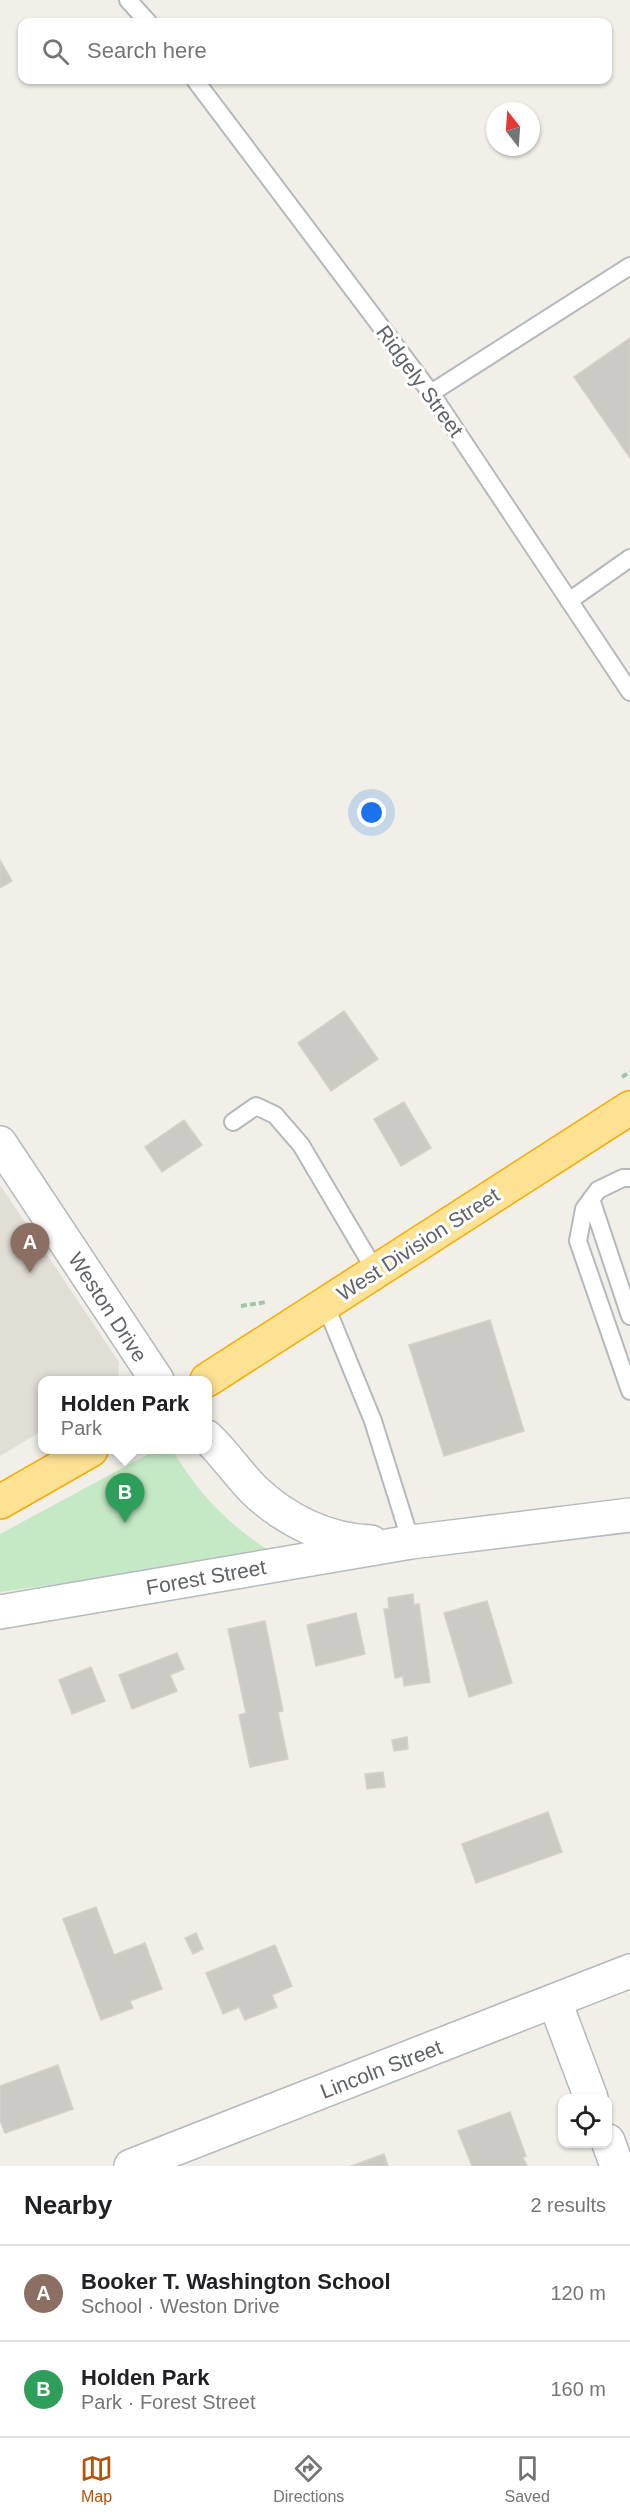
<!DOCTYPE html>
<meta charset="utf-8">
<style>
body{margin:0;font-family:Arial,sans-serif;background:#f6f6f6;color:#202124}
.controls{position:absolute;right:18px;bottom:18px;display:grid;overflow:hidden;border-radius:12px;box-shadow:0 2px 4px #0004}
.controls button{width:54px;height:54px;display:grid;place-items:center;padding:0;border:0;border-bottom:2px solid #e0e0e0;background:#fff;color:#202124;font:30px sans-serif}
.compass{position:absolute;left:486px;top:102px;width:54px;height:54px;border-radius:50%;background:#fff;box-shadow:0 2px 4px #0004;rotate:343deg}
.you{position:absolute;left:372px;top:813px;width:21px;height:21px;margin:-15px;border:4px solid #fff;border-radius:50%;background:#1a73e8;box-shadow:0 0 0 9px #1a73e833}
.badge{display:grid;place-items:center;width:39px;height:39px;border-radius:50%;background:#b45309;color:#fff;font-size:20px;font-weight:700}
.pin{position:absolute;translate:-50% -50px;filter:drop-shadow(0 2px 3px #0008)}
.pin::after{content:'';position:absolute;top:32px;width:21px;height:18px;background:inherit;clip-path:polygon(0 0,100% 0,50% 100%)}
.popup{position:absolute;left:38px;top:1376px;width:174px;height:78px;box-sizing:border-box;display:grid;place-content:center;border-radius:12px;background:#fff;filter:drop-shadow(0 2px 4px #0005);font-size:20px;white-space:nowrap;color:#757577}
.popup b{font-size:22px;color:#202124}
.popup::after{content:'';position:absolute;left:50%;top:100%;margin-left:-12px;border:12px solid transparent;border-top-color:#fff}
.list{margin:0;padding:0;list-style:none}
h2{display:flex;justify-content:space-between;align-items:center;height:78px;margin:0;padding:0 24px;font-size:26px}
h2 small{font-size:20px;font-weight:400;color:#757577}
.list li{display:grid;grid-template-columns:39px 1fr auto;gap:18px;align-items:center;box-sizing:border-box;height:96px;padding:0 24px;border-top:2px solid #e0e0e0}
.list b{display:block;font-size:22px;white-space:nowrap}
.list p{margin:0;font-size:20px;white-space:nowrap;color:#757577}
.list em{font-size:20px;font-style:normal;color:#757577}
.icon{flex:none;width:33px;height:33px;fill:none;stroke:currentColor;stroke-width:2;stroke-linecap:round;stroke-linejoin:round}
.map{position:relative;flex:none;width:630px;height:2166px;overflow:hidden}
.search{position:absolute;background:#fff;box-shadow:0 2px 4px #0004;left:18px;right:18px;top:18px;height:66px;display:flex;align-items:center;gap:15px;box-sizing:border-box;padding:0 21px;border-radius:12px;color:#757577;font-size:22px}
.sheet{height:270px;background:#fff}
nav{display:flex;justify-content:space-around;align-items:center;box-sizing:border-box;height:84px;border-top:2px solid #e0e0e0;background:#fff;font-size:16px;color:#757577}
nav a{display:grid;justify-items:center;gap:3px}
nav .on{color:#b45309}
.map>svg:first-child{display:block}
</style>
<div class="map">
<svg width="630" height="2166" viewBox="0 0 630 2166">
<rect width="100%" height="100%" fill="#f1efe8"/>
<!-- education -->
<path fill="#e1ded6" d="M0,1185L119,1362L118,1380H42V1431L0,1456Z"/>
<!-- green -->
<path fill="#c5e8c5" d="M173,1451C200,1496 230,1526 274,1554L0,1592V1534L152,1452Z"/>
<!-- building -->
<path fill="#cccac5" stroke="#d6d1c6" stroke-width="1.5" d="M630,338V458L574,377Z
M0,860L12,881L0,888Z
M344,1011L378,1059L331,1091L298,1043Z
M404,1102L431,1148L401,1166L374,1119Z
M184,1120L202,1145L162,1172L145,1147Z
M490,1320L524,1431L444,1456L409,1345Z
M413,1594L414,1605L419,1604L430,1682L404,1686L403,1676L395,1678L384,1609H389L388,1598Z
M487,1601L512,1683L469,1697L444,1613Z
M356,1613L365,1654L316,1666L307,1625Z
M265,1621L283,1711L278,1712L288,1759L250,1767L239,1715L246,1713L228,1629Z
M177,1653L184,1669L170,1675L177,1691L132,1709L119,1675Z
M91,1667L105,1701L72,1714L59,1680Z
M407,1737L408,1749L394,1751L392,1740Z
M383,1772L385,1787L367,1789L365,1774Z
M548,1812L562,1852L476,1883L462,1844Z
M96,1907L114,1955L145,1943L162,1989L130,2001L133,2008L101,2020L63,1919Z
M196,1933L203,1949L193,1954L185,1938Z
M275,1945L292,1986L272,1995L277,2007L245,2020L239,2007L223,2014L206,1973Z
M58,2065L73,2109L5,2133L0,2120V2086Z
M510,2112L526,2156L523,2157L527,2166H472L458,2131Z
M384,2154L388,2166H351Z"/>
<g fill="none" stroke-linecap="round" stroke-linejoin="round">
<!-- lane casing -->
<g stroke="#b5b8bc" stroke-width="20">
<path id="lane" d="M128,0L148,22
M195,80L431,393L630,692
M431,393L630,266
M569,601L630,558
M233,1122L256,1106L275,1115L301,1145L376,1272
M630,1178H623L598,1190L584,1209L578,1241L630,1391
M591,1199L630,1316
M325,1304L373,1421L411,1542"/>
</g>
<!-- street casing -->
<g stroke="#b5b8bc" stroke-width="36">
<path id="street" d="M0,1143L157,1380
M555,2002L591,2098
M608,2141L617,2166
M131,2166L630,1971"/>
</g>
<!-- secondary casing -->
<g stroke="#b6babf" stroke-width="36">
<path id="secondary" d="M207,1437C225,1454 237,1473 254,1490C285,1520 328,1541 371,1542
M0,1612L411,1542L630,1515"/>
</g>
<!-- highway casing -->
<g stroke="#f9ab00" stroke-width="36">
<path id="highway" d="M207,1380L630,1108
M0,1502L91,1450"/>
</g>
<!-- path -->
<path stroke="#9cc7a9" stroke-width="4" stroke-dasharray="6 3" stroke-linecap="butt" d="M622,1077L630,1072
M241,1306L267,1302"/>
<!-- lane -->
<use href="#lane" stroke="#fff" stroke-width="16"/>
<!-- street -->
<use href="#street" stroke="#fff" stroke-width="33"/>
<!-- secondary -->
<use href="#secondary" stroke="#fff" stroke-width="33"/>
<!-- highway -->
<use href="#highway" stroke="#fde293" stroke-width="33"/>
</g>
<g text-anchor="middle" dominant-baseline="central" stroke-width="6" stroke-linejoin="round" paint-order="stroke">
<!-- street labels -->
<g font-size="21" fill="#5f6368" stroke="#fff">
<text transform="translate(420 381) rotate(54)">Ridgely Street</text>
<text transform="translate(418 1244) rotate(-33)">West Division Street</text>
<text transform="translate(108 1307) rotate(57)">Weston Drive</text>
<text transform="translate(206 1577) rotate(-10)">Forest Street</text>
<text transform="translate(381 2069) rotate(-21)">Lincoln Street</text>
</g>
</g>
</svg>
<div class="controls">
<button><svg class="icon" aria-label="locate" viewBox="0 0 24 24"><circle cx="12" cy="12" r="6"/><path d="M12 2v4M12 18v4M2 12h4M18 12h4"/></svg></button>
</div>
<svg class="compass" viewBox="-18 -18 36 36"><path d="M0-13l5 13h-10z" fill="#e53935"/><path d="M0 13l5-13h-10z" fill="#757577"/></svg>
<div class="you"></div>
<div class="pin badge" style="left:30px;top:1273px;background:#8d6e63">A</div>
<div class="pin badge" style="left:125px;top:1523px;background:#2e9e5b">B</div>
<div class="popup"><b>Holden Park</b>Park</div>
<div class="search"><svg class="icon" aria-label="search" viewBox="0 0 24 24"><circle cx="10" cy="10" r="6"/><path d="M15 15l6 6"/></svg>Search here</div>
</div>
<section class="sheet">
<h2>Nearby<small>2 results</small></h2>
<ul class="list">
<li><span class="badge" style="background:#8d6e63">A</span><div><b>Booker T. Washington School</b><p>School · Weston Drive</p></div><em>120 m</em></li>
<li><span class="badge" style="background:#2e9e5b">B</span><div><b>Holden Park</b><p>Park · Forest Street</p></div><em>160 m</em></li>
</ul>
</section>
<nav>
<a class="on"><svg class="icon" aria-label="map" viewBox="0 0 24 24"><path d="M3 6l6-2 6 2 6-2v14l-6 2-6-2-6 2zM9 4v14M15 6v14"/></svg>Map</a>
<a><svg class="icon" aria-label="directions" viewBox="0 0 24 24"><path d="M12 3l9 9-9 9-9-9zM9 14v-3h6M13 9l2 2-2 2"/></svg>Directions</a>
<a><svg class="icon" aria-label="saved" viewBox="0 0 24 24"><path d="M7 4h10v16l-5-4-5 4z"/></svg>Saved</a>
</nav>
